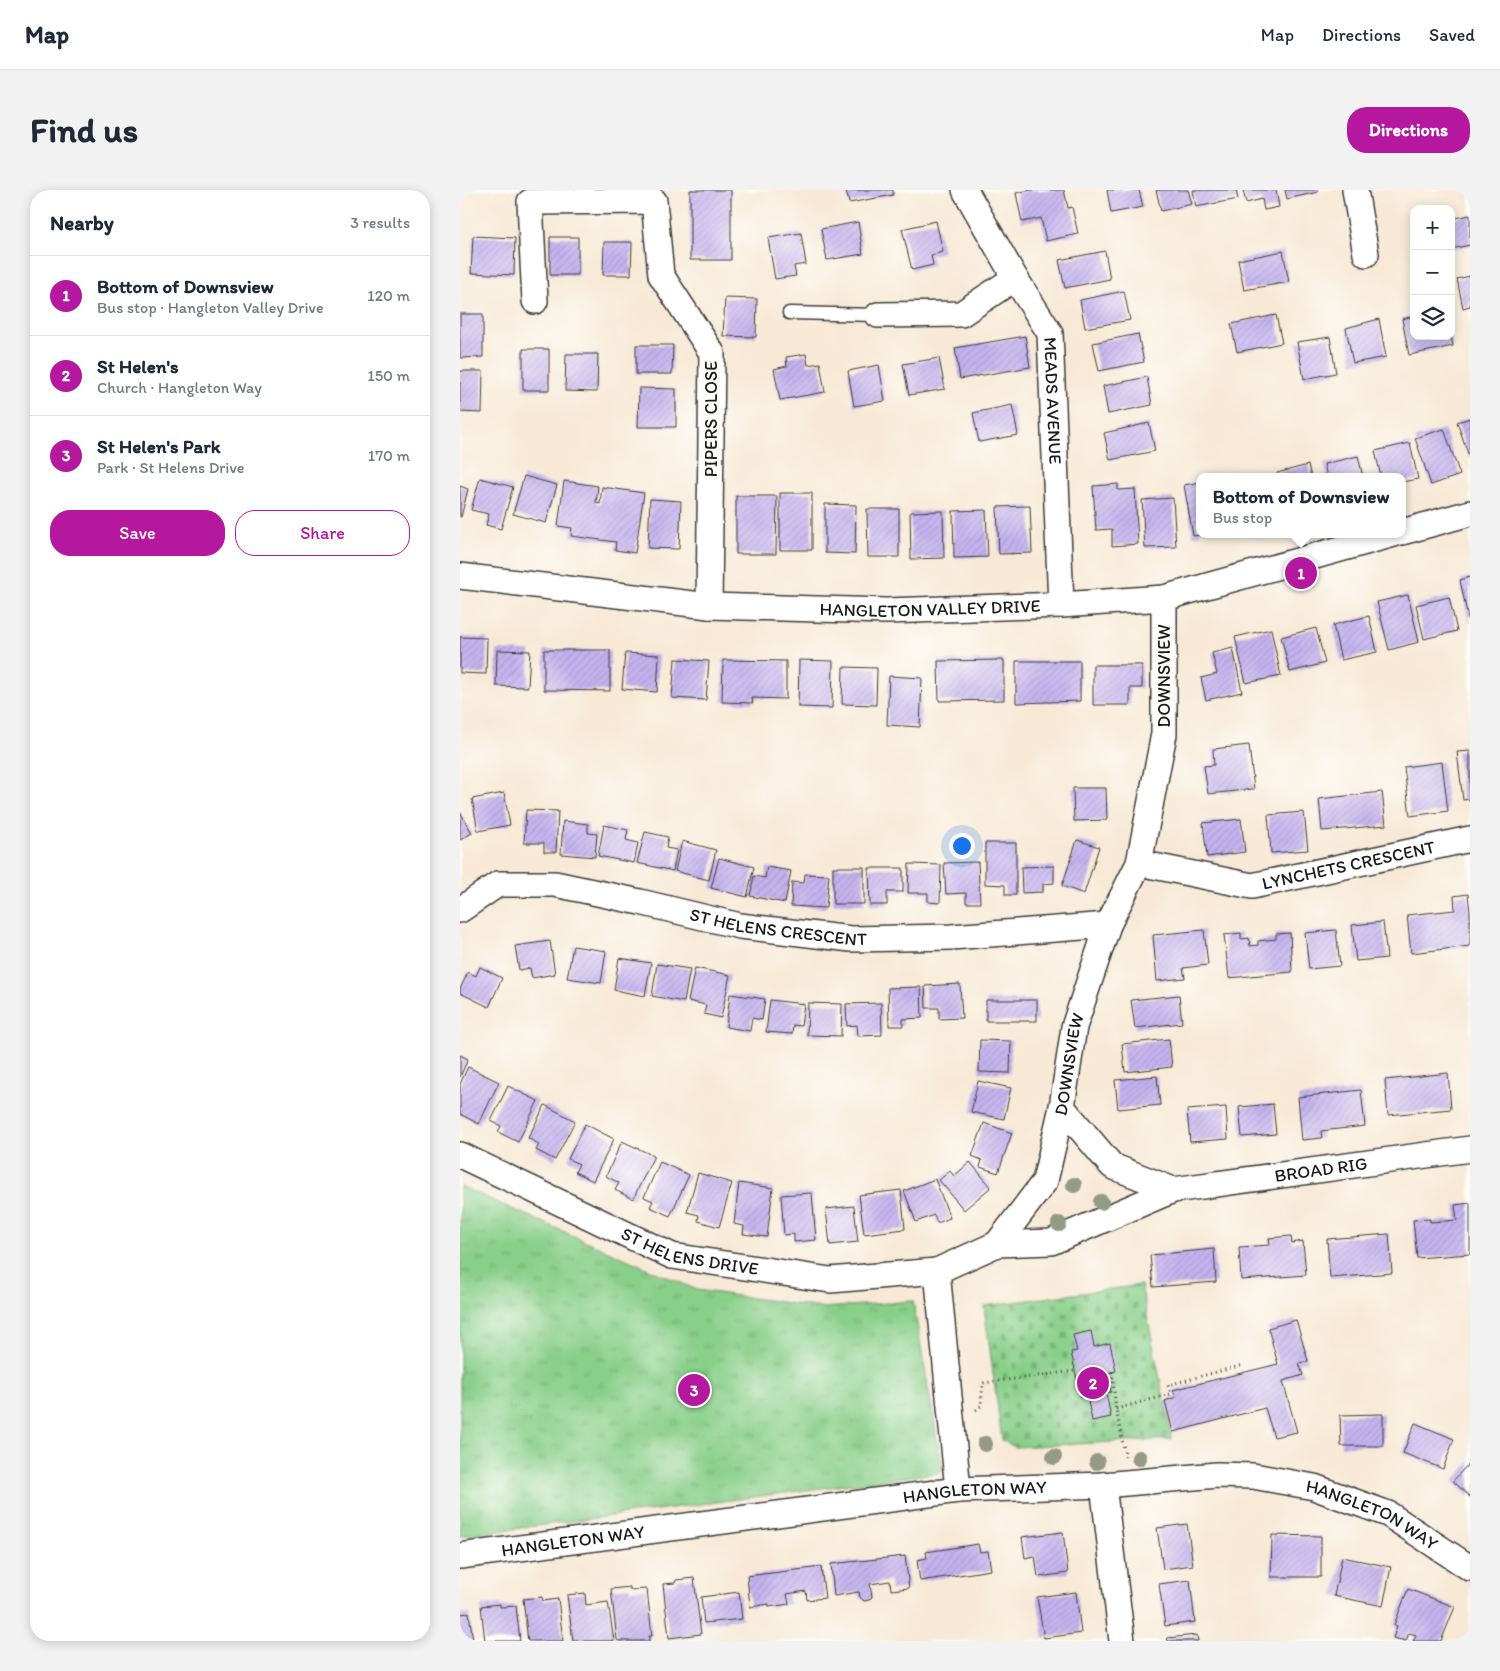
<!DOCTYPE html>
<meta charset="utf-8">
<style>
body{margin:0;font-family:Itim,sans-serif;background:#f2f2f3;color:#1f2937}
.controls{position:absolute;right:15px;top:15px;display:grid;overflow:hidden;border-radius:10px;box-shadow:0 2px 12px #0003}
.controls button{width:45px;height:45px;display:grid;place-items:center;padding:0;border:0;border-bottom:1px solid #e0e1e3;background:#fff;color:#1f2937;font:25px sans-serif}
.you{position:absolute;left:501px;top:655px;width:18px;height:18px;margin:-12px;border:4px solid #fff;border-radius:50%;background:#1a73e8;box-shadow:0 0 0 8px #1a73e833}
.badge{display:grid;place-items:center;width:32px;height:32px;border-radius:50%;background:#b5179e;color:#fff;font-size:16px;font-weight:700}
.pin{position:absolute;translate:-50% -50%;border:2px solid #fff;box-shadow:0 1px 5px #0006}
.popup{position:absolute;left:736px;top:283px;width:210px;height:65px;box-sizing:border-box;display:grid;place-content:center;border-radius:10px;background:#fff;filter:drop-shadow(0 1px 4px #0005);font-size:16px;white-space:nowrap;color:#747a83}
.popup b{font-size:19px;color:#1f2937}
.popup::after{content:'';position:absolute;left:50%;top:100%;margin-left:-10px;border:10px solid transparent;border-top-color:#fff}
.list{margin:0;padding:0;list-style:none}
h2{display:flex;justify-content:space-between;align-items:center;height:65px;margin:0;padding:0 20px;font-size:21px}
h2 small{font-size:16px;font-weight:400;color:#747a83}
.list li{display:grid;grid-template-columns:32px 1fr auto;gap:15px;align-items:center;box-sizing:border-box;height:80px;padding:0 20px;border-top:1px solid #e0e1e3}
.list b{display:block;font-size:19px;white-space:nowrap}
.list p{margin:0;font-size:16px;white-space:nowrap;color:#747a83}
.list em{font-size:16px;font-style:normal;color:#747a83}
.actions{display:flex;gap:10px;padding:15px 20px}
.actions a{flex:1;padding:11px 0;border:1px solid #b5179e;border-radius:20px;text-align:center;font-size:18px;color:#b5179e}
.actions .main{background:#b5179e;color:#fff}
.icon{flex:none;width:28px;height:28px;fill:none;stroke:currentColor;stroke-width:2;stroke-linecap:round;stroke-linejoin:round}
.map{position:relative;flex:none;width:1010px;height:1451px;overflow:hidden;border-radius:20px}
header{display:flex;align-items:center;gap:30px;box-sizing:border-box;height:70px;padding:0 25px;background:#fff;border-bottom:1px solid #e0e1e3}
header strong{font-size:24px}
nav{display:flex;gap:28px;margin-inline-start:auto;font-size:18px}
.intro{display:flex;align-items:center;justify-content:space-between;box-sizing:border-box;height:120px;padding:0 30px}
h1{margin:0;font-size:35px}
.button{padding:12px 22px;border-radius:20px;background:#b5179e;color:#fff;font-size:18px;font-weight:700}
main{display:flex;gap:30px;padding:0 30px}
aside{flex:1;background:#fff;border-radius:20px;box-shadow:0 2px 12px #0003}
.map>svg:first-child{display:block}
</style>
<header>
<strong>Map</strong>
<nav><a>Map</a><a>Directions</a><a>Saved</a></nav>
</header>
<div class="intro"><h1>Find us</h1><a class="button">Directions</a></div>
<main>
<aside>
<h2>Nearby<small>3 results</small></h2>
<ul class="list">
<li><span class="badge">1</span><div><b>Bottom of Downsview</b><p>Bus stop · Hangleton Valley Drive</p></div><em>120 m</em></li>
<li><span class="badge">2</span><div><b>St Helen's</b><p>Church · Hangleton Way</p></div><em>150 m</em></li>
<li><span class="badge">3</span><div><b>St Helen's Park</b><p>Park · St Helens Drive</p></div><em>170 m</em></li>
</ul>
<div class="actions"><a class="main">Save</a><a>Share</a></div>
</aside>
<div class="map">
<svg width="1010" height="1451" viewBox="0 0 1010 1451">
<defs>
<pattern id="cemetery-stones" width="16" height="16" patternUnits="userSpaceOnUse" patternTransform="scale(1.25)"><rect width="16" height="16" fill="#88cf89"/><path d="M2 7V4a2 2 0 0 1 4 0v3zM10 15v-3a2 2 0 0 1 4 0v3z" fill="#75b176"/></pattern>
<pattern id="park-tufts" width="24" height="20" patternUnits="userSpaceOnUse" patternTransform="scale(1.25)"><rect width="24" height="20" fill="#88cf89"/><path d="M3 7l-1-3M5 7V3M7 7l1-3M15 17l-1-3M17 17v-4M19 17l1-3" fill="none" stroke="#75b176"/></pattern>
<pattern id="building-hatch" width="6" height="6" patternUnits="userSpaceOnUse" patternTransform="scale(1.25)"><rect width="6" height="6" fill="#c4b3ef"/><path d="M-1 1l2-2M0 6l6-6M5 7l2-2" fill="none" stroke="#a899cc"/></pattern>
</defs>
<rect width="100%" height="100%" fill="#fdfcf7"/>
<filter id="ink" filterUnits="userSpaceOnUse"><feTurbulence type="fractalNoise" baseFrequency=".02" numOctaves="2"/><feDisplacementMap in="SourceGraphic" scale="10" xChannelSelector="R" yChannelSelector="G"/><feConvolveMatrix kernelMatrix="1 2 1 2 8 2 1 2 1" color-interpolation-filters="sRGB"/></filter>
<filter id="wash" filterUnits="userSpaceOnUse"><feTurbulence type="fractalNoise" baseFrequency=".0096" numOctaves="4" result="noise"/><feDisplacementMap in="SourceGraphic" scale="20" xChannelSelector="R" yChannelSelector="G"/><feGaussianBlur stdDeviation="1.12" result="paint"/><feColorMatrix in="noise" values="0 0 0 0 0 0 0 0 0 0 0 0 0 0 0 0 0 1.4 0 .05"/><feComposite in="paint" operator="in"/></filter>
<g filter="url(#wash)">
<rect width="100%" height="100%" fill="#f8e9d6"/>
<!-- cemetery -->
<path fill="url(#cemetery-stones)" stroke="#527652" d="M681,1095L712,1249L555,1257L542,1250L524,1116Z"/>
<!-- park -->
<path fill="url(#park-tufts)" stroke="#527652" d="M0,996L237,1100L362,1118L453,1111L483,1282L0,1346Z"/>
<g id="blocks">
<!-- building -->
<path fill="url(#building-hatch)" d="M230,0H271V70H230Z
M386,0H433V5L389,13Z
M571,0H604L608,18L612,17L618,44L586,51L581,28L562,32L556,3Z
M647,0H679L683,17L651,23Z
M696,0H728L732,14L701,21Z
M733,0H776L778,9L736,17Z
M783,0H816L819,17L804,20L802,9L786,13Z
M825,0H858V2L827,9Z
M1010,25V55L991,59V29Z
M476,31L483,62L471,65L473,75L452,80L442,39Z
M398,32L403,64L367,70L361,39Z
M341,43L346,74L334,76L336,86L315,89L308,48Z
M13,46L55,48L54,85L11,83Z
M90,47H118V85H90Z
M144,52H172L171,85H143Z
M645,61L650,89L605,98L599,70Z
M823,61L829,92L784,100L778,70Z
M1010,86V116L1003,118L997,89Z
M664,101L670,130L625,138L620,110Z
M265,108L297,109L296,147L263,146Z
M0,124H23V167L0,168Z
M816,125L822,153L777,162L771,134Z
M954,126V146H991L993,156L949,165L942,129Z
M919,129L926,167L893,173L886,138Z
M678,144L684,172L639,181L633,153Z
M565,146L570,177L500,189L495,158Z
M870,147L876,183L844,189L837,152Z
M176,155H213L212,184H176Z
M63,159H89V200H63Z
M106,164H138L137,202L105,201Z
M346,164L348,175L360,173L365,202L320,210L314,179L327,176L326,167Z
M479,168L485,199L449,205L443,174Z
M419,175L425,211L394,216L388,181Z
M0,181H23L22,223L0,222Z
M687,187L692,215L648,224L643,196Z
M179,198L216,199V237H178Z
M552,215L558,245L519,252L513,223Z
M1010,228V269L997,232Z
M689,233L695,261L650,270L644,243Z
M984,239L1000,285L971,295L955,248Z
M950,253L958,289L942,292V287H921L915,261Z
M898,266L903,287H867L864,274Z
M848,275L851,287H818L817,283Z
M64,286L97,295L86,333L53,324Z
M20,288L53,297L41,339L26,335L29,324L11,320Z
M104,291L138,296L136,313L140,314L142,297L184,303L175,363L155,360L156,352L111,346L112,338L98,336Z
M740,292V345L733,346L724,295Z
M658,294V300L675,299L678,354L652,356V339L636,340L633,296Z
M0,296L8,299L1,327H0Z
M320,303H352V360H320Z
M276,306H317L316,364H276Z
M713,308L716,357L685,358L682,310Z
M190,309L221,311L219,359L188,358Z
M365,314L396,315L395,364L365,363Z
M570,316L572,363L539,364L537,317Z
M407,319H439V367H408Z
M526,320L528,367L494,368L493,321Z
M483,321L484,368L451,369L450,322Z
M1010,387V432L1009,433L1000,390Z
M948,405L959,452L929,460L917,412Z
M989,407L997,441L964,449L956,415Z
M909,426L917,462L881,470L873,435Z
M856,438L865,473L830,482L821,447Z
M811,439L821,486L786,493L775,447Z
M0,447L27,448L26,484L0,483Z
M773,458L782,502L746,510L741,488L757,484L752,463Z
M37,460L70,461L68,497L36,496Z
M84,460H150V501L84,500Z
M165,463L199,465L197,502L162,499Z
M215,469L249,471L246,510L212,508Z
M263,470L326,471V509L292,508L293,513L262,512Z
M339,470L373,471L372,518L338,517Z
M544,470V510L479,511L478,471Z
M556,471H620V511L556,513Z
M633,475H682V498H670V515H633Z
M383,477L417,478L416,515L382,514Z
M429,486L462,488L460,537L427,535Z
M789,555L794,599L748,604L744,576L754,575L753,559Z
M1010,561V609L1003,610L997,562Z
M982,572L988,621L950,626L944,577Z
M613,598H646L647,630L614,631Z
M922,602L926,635L862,641L859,609Z
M44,603L50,635L18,641L12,609Z
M66,620L98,621L96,662H84V653H64Z
M0,622L12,643L0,650Z
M844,622L848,660L811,663L808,625Z
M781,629L785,662L747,667L743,633Z
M103,631L128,634V643L137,644L135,667L101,664Z
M144,635L168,640L166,650L178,653L174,673L138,666Z
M185,642L208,647L206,658L217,660L213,681L177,673Z
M617,650L639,657L624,704L602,696Z
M222,651L256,660L249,690L215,681Z
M525,653H556V705H545V695L525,694Z
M259,668L294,677L287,707L251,698Z
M518,672L520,713H506V703L486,704L484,673Z
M449,674L481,675L480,713L468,712V703H448Z
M594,676V693L583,694V702L562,703L561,677Z
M307,677L331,681L325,713L290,706L294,686L305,688Z
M373,677H404V714H373Z
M409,678H443V702H427V715H410Z
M345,684L369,685L366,718L331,716L332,692L344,693Z
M1008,704L1010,722V756L951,763L947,725L995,720L994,706Z
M923,732L927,768L896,771L892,735Z
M744,740L748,775L723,778L725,788L697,791L693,745Z
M876,740L880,776L849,779L845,743Z
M781,743V749L789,748L790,756L798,755V751L816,749V744L830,743L832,782L769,788L764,745Z
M90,751L95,784L72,788L70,778L59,780L55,756Z
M113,756L146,761L141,793L107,788Z
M159,768L191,773L185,806L154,800Z
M197,774L230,779L224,812L192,806Z
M20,777L42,788L29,817L0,803V799L8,782L16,786Z
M235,778L270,785L261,828L244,824L246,815L228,811Z
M500,794L502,828L479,829V818H466L465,796Z
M461,797L462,828L443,829V836H429L428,798Z
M270,804L305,809L302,830L292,828L290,841L266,837Z
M719,805L722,833L675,838L671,810Z
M310,810L344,814L341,836L333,835L332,844L306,842Z
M526,810H577V831H526Z
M348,813L382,814L381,846L347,845Z
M421,813L422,845L398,846L397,835L387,836L386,814Z
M709,849L712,877L665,882L662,854Z
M520,850L551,851L550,883L519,882Z
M0,865L8,869L0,887Z
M8,877L39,892L19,934L0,924V894Z
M988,883L991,919L928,925L925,890Z
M697,886L700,915L658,919L655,890Z
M518,891L551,898L544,929L511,922Z
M48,896L78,911L58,952L38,942L41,936L31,931Z
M901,900L905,936L861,941L862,948L842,950L838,907Z
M813,914L816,944L782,947L779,917Z
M85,915L115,931L95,970L76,960L79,954L68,948Z
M766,917L768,949L730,952L727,920Z
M524,933L552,943L538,983L520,977L522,970L512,966Z
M125,934L154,949L133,991L115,982L119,974L108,969Z
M162,951L194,966L173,1009L155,1000L159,993L146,986Z
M200,972L229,985L210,1026L190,1017L193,1011L184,1007Z
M510,972L531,997L504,1020L479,990L490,981L494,986Z
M238,983L272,993L259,1037L238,1031L239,1025L227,1022Z
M475,989L490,1028L477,1033L474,1025L456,1032L444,1001Z
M279,993L313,998L307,1047L283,1044L284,1036L274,1034Z
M441,1000L445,1039L404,1044L399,1005Z
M352,1003L356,1050L334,1052V1044L324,1045L321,1005Z
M1010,1013V1064L957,1068L953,1030L970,1029V1032L997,1030L995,1015Z
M394,1016L398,1052L370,1055L366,1019Z
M929,1044L932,1083L870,1088L867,1049Z
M831,1046L832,1053L843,1051L846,1085L781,1090L779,1057L810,1055L809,1048Z
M754,1059L756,1092L693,1097L690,1065Z
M836,1130L848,1171L839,1173L843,1185L823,1191L837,1242L814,1247L805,1218L713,1242L705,1211L716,1207L713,1200L818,1174L808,1138Z
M631,1141L634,1157L650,1153L656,1181L647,1183L651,1202L646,1203L651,1227L632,1231L627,1206L621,1208L611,1162L617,1161L613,1145Z
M923,1224V1256H881L880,1225Z
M955,1233L994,1249L983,1279L943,1263Z
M1010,1272V1307L993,1291Z
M727,1334L733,1375L703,1379L697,1338Z
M603,1342L608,1383L578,1387L575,1366L565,1368L562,1347Z
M812,1345L861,1346V1387H811Z
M518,1354L520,1362L528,1361L531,1380L460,1391L457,1370L467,1368L466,1362Z
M445,1366L449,1398L431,1400L430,1391L410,1394L412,1407L409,1410L404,1411L400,1407L399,1402L374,1406L371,1374Z
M882,1367L931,1377L923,1416L874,1406Z
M361,1377L365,1408L347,1410L346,1401L327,1404L329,1414L309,1417V1414L290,1417L287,1386Z
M234,1388L241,1444L209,1448L203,1394L215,1393L216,1390Z
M730,1390L735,1432L705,1436L699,1394Z
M170,1397V1400L187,1399L192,1446H189V1451H159L157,1450L151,1399Z
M948,1399L995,1417L981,1451H953L956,1445L949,1443L946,1451L933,1448L937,1436L934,1435Z
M279,1402L282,1429L244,1433L241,1407Z
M616,1402L621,1443L584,1448L577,1407Z
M125,1403L126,1415L148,1412L154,1451H113L107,1405Z
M82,1407L83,1411L98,1409L103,1451H68L63,1409Z
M40,1414V1417L56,1416L60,1451H25L21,1416Z
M9,1423L13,1451H0V1424Z
M737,1445L738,1451H708L707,1448Z"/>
</g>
</g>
<g filter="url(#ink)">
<use href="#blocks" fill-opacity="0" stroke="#3d3b38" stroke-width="1"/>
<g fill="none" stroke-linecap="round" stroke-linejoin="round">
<!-- lane casing -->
<g stroke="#3d3b38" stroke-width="15">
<path id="lane" d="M329,123L418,125"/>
</g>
<!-- street casing -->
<g stroke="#3d3b38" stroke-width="28">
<g id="street">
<path id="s1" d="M505,0L555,88L590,143L601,415"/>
<path d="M895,0L906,64"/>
<path d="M75,111L70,12L194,11L201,85L252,163L249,416"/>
<path d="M418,125L501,124L555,88"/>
<path d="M942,342L1010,323"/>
<path id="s2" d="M0,386L249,416L426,421L601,415L704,408L934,344"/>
<path id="s3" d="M679,673L792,696L1010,649"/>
<path id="s4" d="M0,720L38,694H95L180,712L280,736L391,749L491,747L648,735"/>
<path d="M602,917L652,976L713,1000"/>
<path id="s5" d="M0,965L212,1066L370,1090L477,1081"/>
<path id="s6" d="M537,1054L591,1052L713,1000L1010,959"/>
<path d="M643,1295L662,1451"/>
<path id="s7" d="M498,1300L477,1081L537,1054L585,991L602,917L614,837L648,735L679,673L704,544V408"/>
<path id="s8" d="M0,1366L498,1300L643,1295L757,1285L793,1286L854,1297L928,1324L1010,1378"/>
</g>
</g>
<!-- path -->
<path stroke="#3d3b38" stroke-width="3" stroke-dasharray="1 4" stroke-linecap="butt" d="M652,1182L656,1219L666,1269
M656,1219L711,1204L708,1195L783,1175
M516,1220L521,1216L523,1193L615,1181"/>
<!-- lane -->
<use href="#lane" stroke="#fff" stroke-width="12"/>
<!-- street -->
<use href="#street" stroke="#fff" stroke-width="25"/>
</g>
<!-- trees -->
<g fill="#949b85">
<circle cx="614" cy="995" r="8"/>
<circle cx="641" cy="1012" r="8"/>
<circle cx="599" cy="1034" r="8"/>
<circle cx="525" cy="1254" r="8"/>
<circle cx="594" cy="1267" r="8"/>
<circle cx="679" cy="1268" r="8"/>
<circle cx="637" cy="1272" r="8"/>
</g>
</g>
<g text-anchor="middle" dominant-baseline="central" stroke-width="5" stroke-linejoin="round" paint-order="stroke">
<!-- street labels -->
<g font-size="18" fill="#1c1c1c" stroke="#fdfcf7">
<text stroke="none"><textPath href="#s1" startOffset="234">MEADS AVENUE</textPath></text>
<text transform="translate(251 229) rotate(-90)">PIPERS CLOSE</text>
<text stroke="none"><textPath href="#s2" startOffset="472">HANGLETON VALLEY DRIVE</textPath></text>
<text transform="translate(704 486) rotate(-90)">DOWNSVIEW</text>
<text stroke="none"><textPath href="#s3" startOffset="214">LYNCHETS CRESCENT</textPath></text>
<text stroke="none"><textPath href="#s4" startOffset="331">ST HELENS CRESCENT</textPath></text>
<text stroke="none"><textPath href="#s7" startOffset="484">DOWNSVIEW</textPath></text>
<text stroke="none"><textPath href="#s6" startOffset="336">BROAD RIG</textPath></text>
<text stroke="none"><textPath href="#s5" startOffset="251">ST HELENS DRIVE</textPath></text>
<text stroke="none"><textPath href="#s8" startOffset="519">HANGLETON WAY</textPath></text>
<text stroke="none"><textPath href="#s8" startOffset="924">HANGLETON WAY</textPath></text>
<text stroke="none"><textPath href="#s8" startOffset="114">HANGLETON WAY</textPath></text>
</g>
</g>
</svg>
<div class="controls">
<button>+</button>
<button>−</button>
<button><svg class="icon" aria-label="layers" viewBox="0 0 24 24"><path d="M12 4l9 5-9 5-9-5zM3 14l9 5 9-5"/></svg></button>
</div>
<div class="you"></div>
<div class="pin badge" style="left:841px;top:383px">1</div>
<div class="popup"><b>Bottom of Downsview</b>Bus stop</div>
<div class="pin badge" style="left:633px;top:1193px">2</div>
<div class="pin badge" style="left:234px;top:1200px">3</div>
</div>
</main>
